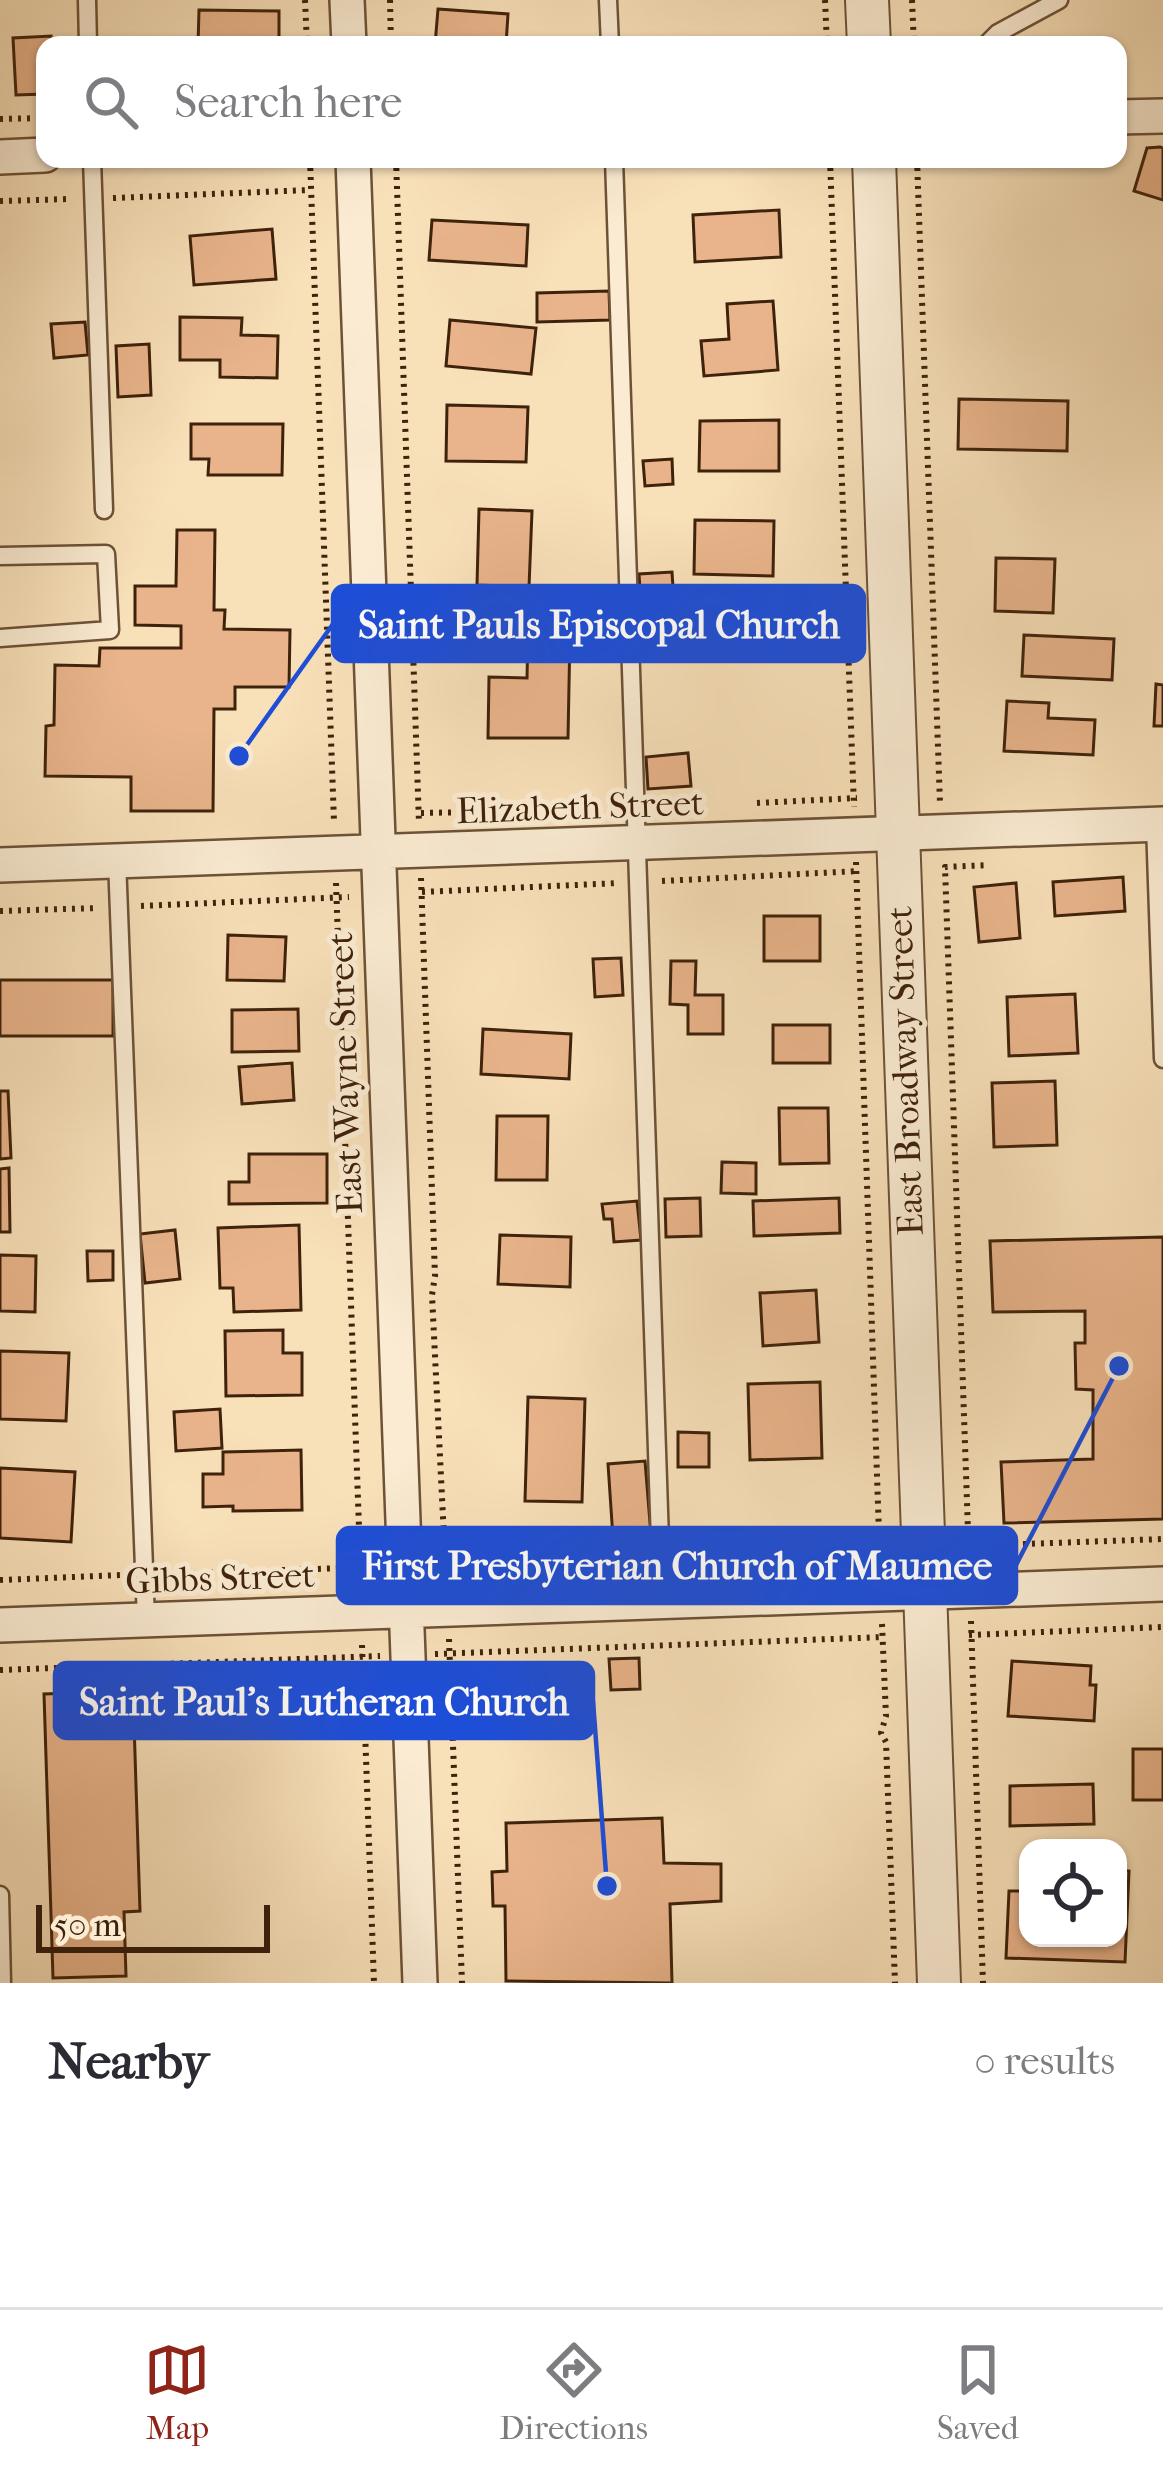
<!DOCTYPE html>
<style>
body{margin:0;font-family:"IM FELL French Canon",serif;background:#f7f7f7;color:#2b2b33}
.controls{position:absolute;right:36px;bottom:36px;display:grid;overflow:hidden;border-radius:24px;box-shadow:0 3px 9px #0004}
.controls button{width:108px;height:108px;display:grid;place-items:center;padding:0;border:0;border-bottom:3px solid #e1e1e2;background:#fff;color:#2b2b33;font:60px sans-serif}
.scale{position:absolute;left:36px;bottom:30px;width:234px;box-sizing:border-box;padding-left:12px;border:6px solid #3f220b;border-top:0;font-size:33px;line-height:42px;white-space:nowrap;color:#3f220b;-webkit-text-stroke:9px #faebd2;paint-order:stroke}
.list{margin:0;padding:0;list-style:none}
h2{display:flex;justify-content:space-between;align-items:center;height:156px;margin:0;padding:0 48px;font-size:51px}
h2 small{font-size:39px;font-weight:400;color:#7c7c81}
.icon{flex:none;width:66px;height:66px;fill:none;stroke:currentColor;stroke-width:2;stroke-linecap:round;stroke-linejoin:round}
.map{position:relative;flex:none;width:1163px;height:1983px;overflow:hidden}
.search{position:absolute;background:#fff;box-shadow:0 3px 9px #0004;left:36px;right:36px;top:36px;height:132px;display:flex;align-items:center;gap:30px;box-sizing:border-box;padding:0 42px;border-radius:24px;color:#7c7c81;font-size:45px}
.sheet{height:324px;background:#fff}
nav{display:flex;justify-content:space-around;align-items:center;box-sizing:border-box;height:168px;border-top:3px solid #e1e1e2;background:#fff;font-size:33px;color:#7c7c81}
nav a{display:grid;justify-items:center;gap:6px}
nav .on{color:#8f2418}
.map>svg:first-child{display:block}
</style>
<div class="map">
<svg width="1163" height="1983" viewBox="0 0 1163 1983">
<rect width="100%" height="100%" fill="#f8e0b9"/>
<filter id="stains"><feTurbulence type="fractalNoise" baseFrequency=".00167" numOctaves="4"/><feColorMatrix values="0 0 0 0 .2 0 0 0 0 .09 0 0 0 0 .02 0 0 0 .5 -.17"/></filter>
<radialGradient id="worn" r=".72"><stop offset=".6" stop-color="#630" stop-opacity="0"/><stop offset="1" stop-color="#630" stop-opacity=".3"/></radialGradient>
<!-- building -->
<path fill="#e9b48b" stroke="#3f220b" stroke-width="3" d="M438,9L508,14L506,45H435Z
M199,10L279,11V45H198Z
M51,36V45H45V94L16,95L13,38Z
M1160,147L1163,148V200L1134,191L1147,148Z
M779,210L781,257L695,262L693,215Z
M432,220L528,225L526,266L429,260Z
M272,229L276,279L194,285L190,236Z
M609,291L610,320L537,322V293Z
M773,301L778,370L704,376L701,341L729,339L727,304Z
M180,317L242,318L241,335L278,336L277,378L220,377V360H180Z
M450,320L536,328L531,374L446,366Z
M85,322L88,355L54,358L51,324Z
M149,344L151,395L118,397L116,346Z
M959,399L1068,401L1067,451L958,449Z
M447,405L528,407L526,462L446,461Z
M779,420V471H699L700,421Z
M191,424H283L282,475H208L209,459H191Z
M672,459L673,484L645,486L643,461Z
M479,509L532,511L529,587L477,585Z
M695,520L774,521L773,576L694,574Z
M177,530H215L214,610H225L224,629L290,630L289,687H235V709H214L213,811H131V777L45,776L46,726L54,725L55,665L99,666L100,648H181V626L135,625V586H176Z
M996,558L1055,559L1053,613L995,611Z
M672,572L675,618L642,620L639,574Z
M528,632L570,633L568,738H488L489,677L527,678Z
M1024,635L1114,639L1112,680L1022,676Z
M1156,684L1163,685V726H1154Z
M1007,701L1049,703L1048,718L1095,720L1093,755L1004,751Z
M688,753L691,786L648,789L646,757Z
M1123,877L1125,911L1055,916L1053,882Z
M1016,883L1020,938L979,942L974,887Z
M764,916H820V961H764Z
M228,935L286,937L284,981L227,980Z
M621,958L623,995L595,997L593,959Z
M671,961H696L695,995H723V1034H688V1005L670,1004Z
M0,980H113V1036H0Z
M1075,994L1078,1053L1009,1056L1007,997Z
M298,1009L299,1051L232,1052V1010Z
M773,1025H830V1063H773Z
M483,1029L571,1034L569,1079L481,1074Z
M292,1063L294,1100L242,1104L239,1067Z
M1055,1081L1057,1145L994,1147L992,1083Z
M0,1091H8L11,1158L0,1159Z
M779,1108H828L829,1163L780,1164Z
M497,1116H548L547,1180H496Z
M249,1154H327V1203L229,1204V1182H249Z
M722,1162L756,1163V1194L721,1193Z
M9,1168L10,1232H0V1169Z
M700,1198L701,1236L666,1237L665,1199Z
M839,1198L840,1233L754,1236L753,1201Z
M637,1201L641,1240L614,1242L612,1219H604L602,1204Z
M299,1225L301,1310L234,1312L233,1288H220L218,1228Z
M175,1230L180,1279L145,1283L140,1234Z
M500,1235L571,1237L570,1287L498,1284Z
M1163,1237V1519L1004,1523L1001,1462L1093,1459V1390L1076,1389L1075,1343H1085V1311L993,1312L990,1241Z
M87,1251H113V1280L88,1281Z
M0,1255L36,1256L35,1312L0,1311Z
M816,1290L819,1342L763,1346L760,1293Z
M283,1330V1353H302V1395L226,1396L225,1331Z
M0,1351L69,1353L66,1421L0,1419Z
M820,1382L822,1458L750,1460L748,1384Z
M528,1397L585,1399L582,1502L525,1501Z
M220,1409L222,1448L176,1451L174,1412Z
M678,1432L709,1433V1467H678Z
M301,1450L302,1510L233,1511V1506L203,1507V1474H223V1452Z
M645,1461L651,1535L613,1538L608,1464Z
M0,1468L75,1472L71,1542L0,1538Z
M639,1658L640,1689L611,1690L609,1659Z
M1012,1661L1091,1666L1090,1685H1096L1094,1721L1008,1716Z
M133,1691L140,1911L124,1912L126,1976L53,1978L44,1694Z
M1133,1749H1163V1800H1133Z
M1093,1784L1094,1824L1010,1826V1786Z
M662,1818L664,1863L721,1864V1901L670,1904L672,1983L506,1981L505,1906H493L492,1872L507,1871L506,1823Z
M1118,1870L1129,1871L1125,1962L1006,1958L1009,1891H1028V1938H1118Z"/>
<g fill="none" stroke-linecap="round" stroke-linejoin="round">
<!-- service casing -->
<g stroke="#6d5236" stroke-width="21">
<path id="service" d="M87,0L88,45
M608,0L610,45
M986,45L998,33L1059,0
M92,159L104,510
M614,159L662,1601
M0,556L106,554L110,630L0,638
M1155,824L1163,1059
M117,860L146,1620
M0,1895L2,1983"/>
</g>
<!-- minor casing -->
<g stroke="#6d5236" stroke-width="38">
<path id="minor" d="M347,0L349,45
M1118,117L1163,116
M0,157L45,155
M353,159L420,1983
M0,865L1163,824
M0,1625L1163,1584"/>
</g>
<!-- tertiary casing -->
<g stroke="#6d5236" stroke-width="46">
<path id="tertiary" d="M867,0L869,45
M874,159L939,1983"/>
</g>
<!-- path -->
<path stroke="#3f220b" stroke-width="6" stroke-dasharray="3 6" stroke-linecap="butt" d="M305,0L307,45
M390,0L391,45
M825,0L827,45
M912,0L914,45
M0,119L45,118
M310,159L334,822
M396,159L419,823
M830,159L854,807
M917,159L940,803
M113,198L310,190
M0,201L70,199
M757,803L857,798
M421,813L521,811
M856,862L880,1563
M421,878L435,1276L432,1295L446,1578
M662,881L859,871
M336,883L361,1584
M422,892L619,883
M141,906L349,897
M0,911L98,908
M969,1546L1163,1539
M681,1556L878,1548
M969,1560L945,867L989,865
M447,1564L638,1557
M165,1574L374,1567
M0,1580L122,1575
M971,1621L983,1983
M882,1624L886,1716L881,1733L886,1742L895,1983
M969,1635L1163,1627
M449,1639L462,1983
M362,1645L374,1983
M435,1654L884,1637
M0,1670L380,1656"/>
<!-- service -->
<use href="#service" stroke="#faebd2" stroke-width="16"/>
<!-- minor -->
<use href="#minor" stroke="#faebd2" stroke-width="33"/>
<!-- tertiary -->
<use href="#tertiary" stroke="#faebd2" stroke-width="42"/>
</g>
<g text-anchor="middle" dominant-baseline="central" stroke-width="10" stroke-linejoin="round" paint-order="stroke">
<!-- street labels -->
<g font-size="36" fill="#3f220b" stroke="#faebd2">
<text transform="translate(580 807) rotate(-2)">Elizabeth Street</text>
<text transform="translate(905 1071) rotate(-92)">East Broadway Street</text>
<text transform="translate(345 1073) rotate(-92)">East Wayne Street</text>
<text transform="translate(220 1578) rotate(-2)">Gibbs Street</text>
</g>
</g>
<!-- callouts -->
<path fill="none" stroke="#1d4ed8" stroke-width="4.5" d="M239 756L333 624M1119 1366L1016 1565M607 1886L593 1701"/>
<g fill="#1d4ed8" stroke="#faebd2" stroke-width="4.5">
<circle cx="239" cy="756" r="12"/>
<circle cx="1119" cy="1366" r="12"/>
<circle cx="607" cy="1886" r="12"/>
</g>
<g fill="#1d4ed8" stroke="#1d4ed8" stroke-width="4.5">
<rect x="333" y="586" width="531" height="75" rx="12"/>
<rect x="338" y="1528" width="678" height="75" rx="12"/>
<rect x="55" y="1663" width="538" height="75" rx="12"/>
</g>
<g font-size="39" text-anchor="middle" font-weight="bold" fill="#fff">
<text x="599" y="638">Saint Pauls Episcopal Church</text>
<text x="677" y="1579">First Presbyterian Church of Maumee</text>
<text x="324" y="1715">Saint Paul's Lutheran Church</text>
</g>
<rect width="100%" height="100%" filter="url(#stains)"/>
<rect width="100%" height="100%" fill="url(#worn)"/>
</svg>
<div class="controls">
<button><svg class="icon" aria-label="locate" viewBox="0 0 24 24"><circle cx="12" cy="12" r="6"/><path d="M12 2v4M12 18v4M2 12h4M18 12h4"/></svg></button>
</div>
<div class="scale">50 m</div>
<div class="search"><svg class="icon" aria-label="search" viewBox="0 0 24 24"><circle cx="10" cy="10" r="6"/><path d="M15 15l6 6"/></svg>Search here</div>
</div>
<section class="sheet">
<h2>Nearby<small>0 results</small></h2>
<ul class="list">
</ul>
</section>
<nav>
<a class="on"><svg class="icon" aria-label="map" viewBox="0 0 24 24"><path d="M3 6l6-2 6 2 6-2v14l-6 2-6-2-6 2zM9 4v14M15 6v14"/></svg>Map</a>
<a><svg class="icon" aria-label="directions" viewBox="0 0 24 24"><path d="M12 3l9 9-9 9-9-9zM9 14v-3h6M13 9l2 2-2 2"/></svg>Directions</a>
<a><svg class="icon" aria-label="saved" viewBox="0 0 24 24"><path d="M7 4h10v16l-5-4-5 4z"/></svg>Saved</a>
</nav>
